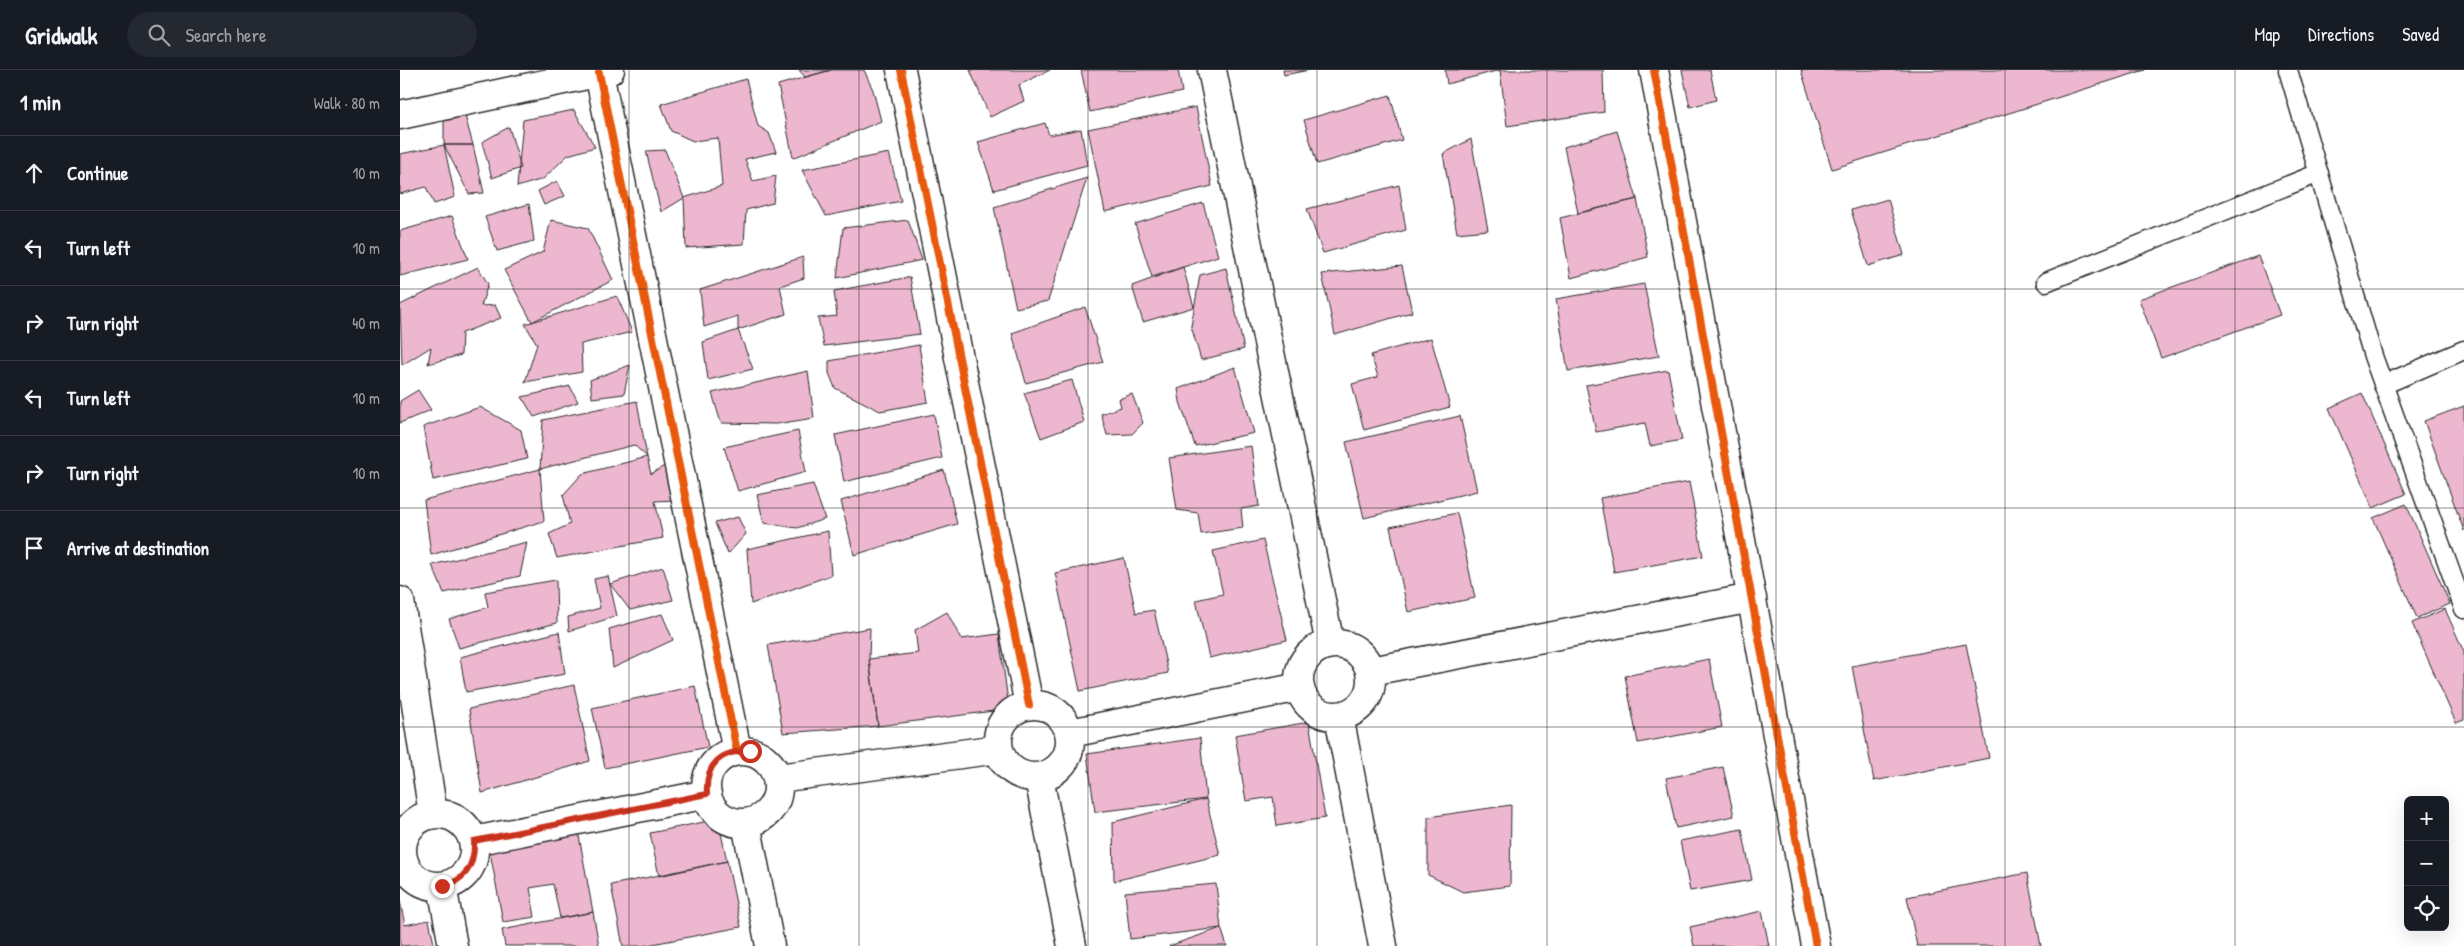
<!DOCTYPE html>
<meta charset="utf-8">
<style>
body{margin:0;font-family:"Patrick Hand",sans-serif;background:#242831;color:#f1f3f6}
.controls{position:absolute;right:15px;bottom:15px;display:grid;overflow:hidden;border-radius:8px;box-shadow:0 5px 20px #0002}
.controls button{width:45px;height:45px;display:grid;place-items:center;padding:0;border:0;border-bottom:1px solid #363941;background:#171b24;color:#f1f3f6;font:25px sans-serif}
.stop{position:absolute;width:15px;height:15px;margin:-11px;border:4px solid #c8321e;border-radius:50%;background:#fff}
.stop.end{background:#c8321e;border-color:#fff;box-shadow:0 1px 5px #0008}
.list{margin:0;padding:0;list-style:none}
h2{display:flex;justify-content:space-between;align-items:center;height:65px;margin:0;padding:0 20px;font-size:21px}
h2 small{font-size:16px;font-weight:400;color:#9ea1a6}
.list li{display:grid;grid-template-columns:32px 1fr auto;gap:15px;align-items:center;box-sizing:border-box;height:75px;padding:0 20px;border-top:1px solid #363941}
.list b{display:block;font-size:19px;white-space:nowrap}
.list em{font-size:16px;font-style:normal;color:#9ea1a6}
.icon{flex:none;width:28px;height:28px;fill:none;stroke:currentColor;stroke-width:2;stroke-linecap:round;stroke-linejoin:round}
.map{position:relative;flex:none;width:2064px;height:876px;overflow:hidden}
header{display:flex;align-items:center;gap:30px;box-sizing:border-box;height:70px;padding:0 25px;background:#171b24;border-bottom:1px solid #363941}
header strong{font-size:24px}
nav{display:flex;gap:28px;margin-inline-start:auto;font-size:18px}
.search{width:350px;height:45px;background:#242831;display:flex;align-items:center;gap:12px;box-sizing:border-box;padding:0 18px;border-radius:28px;color:#9ea1a6;font-size:19px}
main{display:flex}
aside{flex:1;background:#171b24}
.map>svg:first-child{display:block}
</style>
<header>
<strong>Gridwalk</strong>
<div class="search"><svg class="icon" aria-label="search" viewBox="0 0 24 24"><circle cx="10" cy="10" r="6"/><path d="M15 15l6 6"/></svg>Search here</div>
<nav><a>Map</a><a>Directions</a><a>Saved</a></nav>
</header>
<main>
<aside>
<h2>1 min<small>Walk · 80 m</small></h2>
<ul class="list">
<li><svg class="icon" aria-label="ahead" viewBox="0 0 24 24"><path d="M12 20V5M6 11l6-6 6 6"/></svg><div><b>Continue</b></div><em>10 m</em></li>
<li><svg class="icon" aria-label="left" viewBox="0 0 24 24"><path d="M17 20v-9H6M10 6l-5 5 5 5"/></svg><div><b>Turn left</b></div><em>10 m</em></li>
<li><svg class="icon" aria-label="right" viewBox="0 0 24 24"><path d="M7 20v-9h11M14 6l5 5-5 5"/></svg><div><b>Turn right</b></div><em>40 m</em></li>
<li><svg class="icon" aria-label="left" viewBox="0 0 24 24"><path d="M17 20v-9H6M10 6l-5 5 5 5"/></svg><div><b>Turn left</b></div><em>10 m</em></li>
<li><svg class="icon" aria-label="right" viewBox="0 0 24 24"><path d="M7 20v-9h11M14 6l5 5-5 5"/></svg><div><b>Turn right</b></div><em>10 m</em></li>
<li><svg class="icon" aria-label="arrive" viewBox="0 0 24 24"><path d="M6 21V4h12l-3 4 3 4H6"/></svg><div><b>Arrive at destination</b></div></li>
</ul>
</aside>
<div class="map">
<svg width="2064" height="876" viewBox="0 0 2064 876">
<rect width="100%" height="100%" fill="#fff"/>
<filter id="ink" filterUnits="userSpaceOnUse"><feTurbulence type="fractalNoise" baseFrequency=".02" numOctaves="2"/><feDisplacementMap in="SourceGraphic" scale="10" xChannelSelector="R" yChannelSelector="G"/><feConvolveMatrix kernelMatrix="1 2 1 2 8 2 1 2 1" color-interpolation-filters="sRGB"/></filter>
<g filter="url(#ink)">
<!-- building -->
<path fill="#edb7d0" stroke="#2b2b2b" d="M399,0H431L405,7Z
M431,0H464L473,20L481,51L393,88L378,15Z
M570,0H650L619,15L624,31L590,47Z
M681,0H778L782,22L690,42Z
M883,0H909L884,5Z
M1045,0H1100L1047,14Z
M1100,0H1203L1204,42L1107,56Z
M1282,0H1310L1316,30L1290,37Z
M1401,0H1745L1432,99Z
M346,9L358,56L369,63L376,82L345,89L353,111L376,106L373,133L346,140L344,174L286,178L284,128L322,116L318,68L293,71L271,61L261,34Z
M990,25L1002,70L917,94L904,50Z
M796,37L812,116L705,142L688,59Z
M174,40L195,77L168,85L143,109L117,117L123,50Z
M65,46L73,75H44V51Z
M645,53L649,65L681,59L687,95L594,120L578,72Z
M109,57L121,98L92,108L82,72Z
M1217,61L1237,129L1178,143L1164,77Z
M1071,69L1088,160L1057,163L1043,84Z
M44,75L55,127L34,134L26,117L0,124V84Z
M44,75H73L84,123L69,124Z
M265,80L284,128L261,142L246,81Z
M489,83L501,131L426,146L402,100Z
M687,108L648,231L616,238L594,137Z
M157,111L165,126L144,135L138,121Z
M999,115L1006,160L923,183L907,139Z
M1237,129L1248,187L1171,208L1160,148Z
M1488,129L1504,185L1468,196L1451,140Z
M803,133L818,186L752,207L735,154Z
M129,134L134,171L97,181L85,147Z
M52,146L68,189L0,206V161Z
M151,150L188,158L213,210L132,252L104,200L143,182Z
M508,150L522,190L437,208L443,158Z
M1858,186L1880,245L1761,288L1739,229Z
M403,187L404,208L380,216L386,244L338,260V246L304,257L300,220Z
M1002,196L1012,242L935,265L922,204Z
M78,197L88,214L81,236L95,235L101,248L62,263L61,285L28,294L31,277L2,295L0,235Z
M783,197L794,237L743,252L732,216Z
M826,198L844,279L801,290L791,256L800,205Z
M510,207L520,264L424,276L418,248L437,246L434,221Z
M1244,214L1259,286L1168,301L1156,229Z
M217,226L232,262L181,274L182,302L125,312L137,274L125,254Z
M685,237L703,292L626,313L612,263Z
M338,260L353,299L308,310L303,272Z
M1031,268L1050,337L964,360L952,314L978,307L971,285Z
M519,275L528,332L480,341L435,318L429,303V291Z
M230,295L224,324L192,328L190,310Z
M835,297L854,363L795,376L780,332L778,319Z
M1268,300L1282,370L1250,376L1245,353L1196,362L1186,315Z
M408,301L414,348L376,354L321,353L312,323Z
M672,310L684,352L641,368L624,323Z
M170,316L178,332L134,347L122,327Z
M18,320L31,340L0,353V331Z
M1962,323L2006,424L1973,438L1929,338Z
M732,324L743,353L732,364L707,365L701,344L721,337L719,329Z
M237,331L247,387L234,375L140,399L143,350Z
M2064,336V461L2024,351Z
M80,337L121,360L127,389L33,410L23,357Z
M534,344L542,388L444,412L435,365Z
M1060,346L1077,421L964,448L946,372Z
M398,361L406,402L338,421L324,377Z
M851,376L859,436L841,439L843,458L801,464L798,443L777,440L769,388Z
M247,387L251,404L266,395L274,430L255,431L263,468L157,488L149,464L170,454L163,425L182,404Z
M140,399L144,451L31,485L24,430Z
M544,400L557,454L454,485L441,431Z
M1289,412L1303,486L1214,502L1200,428Z
M413,414L425,449L397,458L364,453L357,425Z
M2006,434L2050,534L2017,548L1973,448Z
M1057,443L1075,528L1008,542L990,457Z
M338,447L346,464L328,484L315,453Z
M428,461L431,505L351,534L347,479Z
M863,470L887,570L809,588L796,530L823,524L813,481Z
M127,472L120,506L44,523L32,495Z
M724,488L736,543L754,540L768,603L680,621L655,503Z
M263,497L273,530L230,540L210,514Z
M208,506L217,546L169,561L168,547L200,538L194,509Z
M156,510L157,553L59,578L49,549L88,537L85,522Z
M2045,539L2064,582V650L2056,653L2012,553Z
M547,542L561,569L599,564L609,639L478,656L469,589L518,583L515,560Z
M262,544L273,570L213,598L209,559Z
M470,558L469,589L478,656L383,663L368,575Z
M159,562L165,604L66,622L60,587Z
M1566,574L1589,688L1474,711L1452,596Z
M1309,589L1322,657L1238,673L1225,606Z
M174,615L190,691L82,723L69,639Z
M295,616L308,677L205,698L192,638Z
M909,652L925,748L877,756L873,727L846,731L835,665Z
M800,668L806,729L695,742L687,684Z
M1323,697L1334,746L1276,758L1266,708Z
M806,729L820,785L714,811L713,752Z
M1111,735L1110,816L1063,822L1028,805V747Z
M318,749L327,791L259,806L250,763Z
M177,755L193,842L160,848L153,814L130,818L135,847L103,852L88,771Z
M1342,759L1352,810L1290,821L1280,771Z
M327,791L341,857L242,876H223L211,815Z
M1627,803L1641,876H1517L1507,827Z
M816,814L821,858L730,869L725,822Z
M0,831L5,855L29,850L34,874L0,876Z
M1362,841L1369,876H1294L1290,857Z
M193,842L199,876H105L102,860Z
M821,858L827,876H769Z"/>
<g fill="none" stroke-linecap="round" stroke-linejoin="round">
<!-- lane casing -->
<g stroke="#2b2b2b" stroke-width="21">
<path id="lane" d="M1888,0L1973,286L2064,539
M1646,212L1919,103
M1983,315L2064,280"/>
</g>
<!-- street casing -->
<g stroke="#2b2b2b" stroke-width="31">
<path id="street" d="M501,0L629,635
M812,0L930,574
M1254,0L1416,876
M199,3L337,681
M0,45L210,0
M0,531L33,744
M899 610a36 36 0 1 1 72 0a36 36 0 1 1-72 0Z
M971,601L1352,528
M598 671a36 36 0 1 1 72 0a36 36 0 1 1-72 0Z
M939,646L983,876
M670,663L900,617
M306 717a36 36 0 1 1 72 0a36 36 0 1 1-72 0Z
M378,708L599,679
M639,708L672,876
M2 780a36 36 0 1 1 72 0a36 36 0 1 1-72 0Z
M346,753L370,876
M74,771L307,724
M42,816L53,876"/>
</g>
<!-- lane -->
<use href="#lane" stroke="#fff" stroke-width="18"/>
<!-- street -->
<use href="#street" stroke="#fff" stroke-width="28"/>
<!-- cycleway casing -->
<g stroke="#fff" stroke-width="11">
<path id="cycleway" d="M501,0L629,635
M1254,0L1416,876
M199,3L337,681"/>
</g>
<!-- cycleway -->
<use href="#cycleway" stroke="#e8590c" stroke-width="8"/>
</g>
</g>
<g fill="none" stroke-linecap="round" stroke-linejoin="round" filter="url(#ink)">
<!-- route -->
<path stroke="#c8321e" stroke-width="6" d="M42,816C66,811 75,795 74,771L307,724C305,694 321,680 350,681"/>
</g>
<!-- grid -->
<path fill="none" stroke="#2b2b2b" stroke-width="1" stroke-opacity="0.55" d="M229,0V876M459,0V876M688,0V876M917,0V876M1147,0V876M1376,0V876M1605,0V876M1835,0V876M0,219H2064M0,438H2064M0,657H2064"/>
</svg>
<div class="controls">
<button>+</button>
<button>−</button>
<button><svg class="icon" aria-label="locate" viewBox="0 0 24 24"><circle cx="12" cy="12" r="6"/><path d="M12 2v4M12 18v4M2 12h4M18 12h4"/></svg></button>
</div>
<div class="stop" style="left:350px;top:681px"></div>
<div class="stop end" style="left:42px;top:816px"></div>
</div>
</main>
